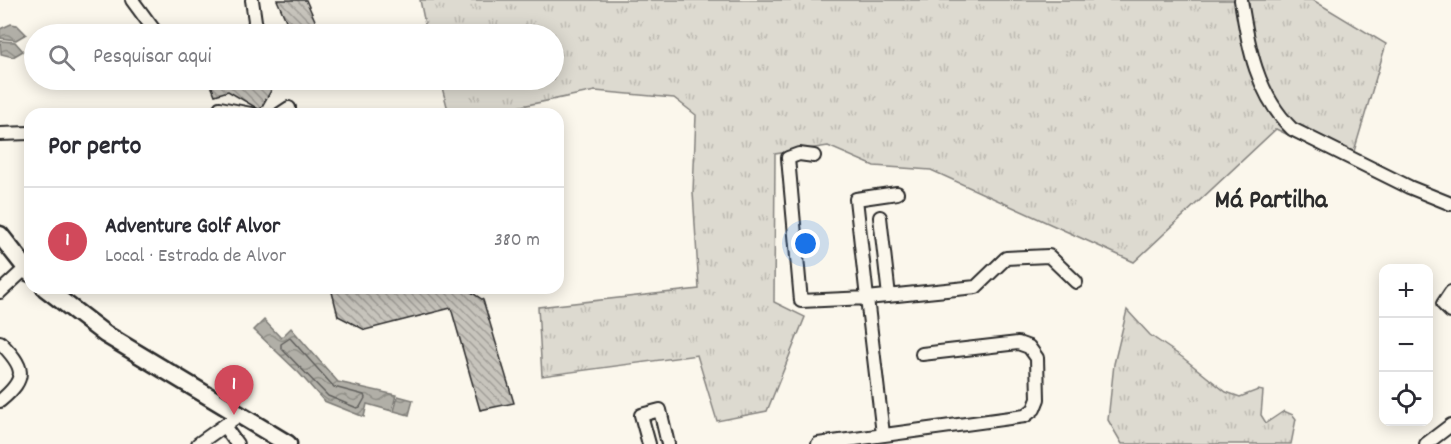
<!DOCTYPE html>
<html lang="pt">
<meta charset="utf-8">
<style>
body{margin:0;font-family:Dekko,sans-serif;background:#f7f7f7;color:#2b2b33}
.controls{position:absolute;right:18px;bottom:18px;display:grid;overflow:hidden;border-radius:12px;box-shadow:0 3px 15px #0003}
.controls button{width:54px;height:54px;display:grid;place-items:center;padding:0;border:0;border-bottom:2px solid #e1e1e2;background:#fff;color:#2b2b33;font:30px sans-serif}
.you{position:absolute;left:806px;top:244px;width:21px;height:21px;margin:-15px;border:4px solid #fff;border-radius:50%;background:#1a73e8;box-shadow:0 0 0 9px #1a73e833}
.badge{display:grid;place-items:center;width:39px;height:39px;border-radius:50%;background:#d1495b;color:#fff;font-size:20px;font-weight:700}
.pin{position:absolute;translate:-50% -50px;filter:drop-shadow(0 2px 3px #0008)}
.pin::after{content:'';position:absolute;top:32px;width:21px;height:18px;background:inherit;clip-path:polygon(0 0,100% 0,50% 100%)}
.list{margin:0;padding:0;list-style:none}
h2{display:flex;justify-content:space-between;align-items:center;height:78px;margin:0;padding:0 24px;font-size:26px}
h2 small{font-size:20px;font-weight:400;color:#7c7c81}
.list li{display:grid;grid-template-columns:39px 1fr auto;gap:18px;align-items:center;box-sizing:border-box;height:108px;padding:0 24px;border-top:2px solid #e1e1e2}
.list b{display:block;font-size:22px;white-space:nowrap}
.list p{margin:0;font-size:20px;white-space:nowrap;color:#7c7c81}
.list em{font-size:20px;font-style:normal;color:#7c7c81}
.icon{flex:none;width:33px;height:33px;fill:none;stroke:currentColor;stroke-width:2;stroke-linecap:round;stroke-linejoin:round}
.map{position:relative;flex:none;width:1451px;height:444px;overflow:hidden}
.search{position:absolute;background:#fff;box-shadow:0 3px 15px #0003;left:24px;top:24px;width:540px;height:66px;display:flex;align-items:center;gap:15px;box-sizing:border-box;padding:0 21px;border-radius:33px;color:#7c7c81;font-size:22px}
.panel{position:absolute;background:#fff;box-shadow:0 3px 15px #0003;left:24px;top:108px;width:540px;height:186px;border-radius:18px}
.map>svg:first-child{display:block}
</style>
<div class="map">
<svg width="1451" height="444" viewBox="0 0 1451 444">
<defs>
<pattern id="grass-tufts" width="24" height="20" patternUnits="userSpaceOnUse" patternTransform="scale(1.5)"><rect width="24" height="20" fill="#dddad0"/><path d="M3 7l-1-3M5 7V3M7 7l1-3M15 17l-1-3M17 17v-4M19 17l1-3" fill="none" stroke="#bebbb3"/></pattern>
<pattern id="water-waves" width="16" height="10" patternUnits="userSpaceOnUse" patternTransform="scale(1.5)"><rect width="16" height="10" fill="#b1afa7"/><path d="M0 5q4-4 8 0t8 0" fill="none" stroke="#908f88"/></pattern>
<pattern id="building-back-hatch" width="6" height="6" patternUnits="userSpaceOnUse" patternTransform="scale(1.5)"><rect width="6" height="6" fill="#c7c4bc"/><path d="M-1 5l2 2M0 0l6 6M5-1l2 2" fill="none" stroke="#a29f99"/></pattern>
</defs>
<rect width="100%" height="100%" fill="#fbf7ec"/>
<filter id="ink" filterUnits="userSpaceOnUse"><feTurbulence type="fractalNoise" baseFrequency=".0167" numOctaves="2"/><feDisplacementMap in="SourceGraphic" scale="12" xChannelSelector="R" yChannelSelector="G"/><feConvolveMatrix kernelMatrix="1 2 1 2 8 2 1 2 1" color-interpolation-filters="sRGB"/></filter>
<g filter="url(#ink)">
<!-- grass -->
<path fill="url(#grass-tufts)" stroke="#84827e" stroke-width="1.5" d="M420,0H1313L1386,44L1350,165L1276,129L1134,262L931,170L874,166L828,146L775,154L774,302L805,317L767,411L717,421L697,355L542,376L538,307L699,289L693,192L696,115L674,98L595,91L498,111L448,110L440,80H554V34H427Z
M1127,310L1150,335L1182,357L1226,392L1240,397L1258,390L1263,391L1261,415L1266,423L1284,411L1293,415L1296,419L1291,444H1122L1108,420L1114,364Z"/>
<!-- water -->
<path fill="url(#water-waves)" stroke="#7b7a75" stroke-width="1.5" d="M11,24L17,25L26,34L16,40L0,38V29Z
M0,41L15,42L23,51L13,57L1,54Z
M264,320L281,338L291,328L338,382L396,395L392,411L367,404L364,417L324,401L299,373L254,330Z
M398,396L413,400L409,415L394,411Z"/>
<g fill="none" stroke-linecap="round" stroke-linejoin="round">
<!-- shore -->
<path stroke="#61605d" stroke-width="1.5" d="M290,338L334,387L364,395L365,398L360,407L357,408L328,396L281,348V344Z"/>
</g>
<!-- building -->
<path fill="url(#building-back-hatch)" stroke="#2b2b2b" stroke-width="1.5" d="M277,0H306L321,34H265L288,25Z
M209,80H277L260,110L228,91L215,95Z
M331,288H465L483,300L514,403L480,410L451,308L365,330L338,316Z"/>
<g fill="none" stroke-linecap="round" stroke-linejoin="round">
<!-- street casing -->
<g stroke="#2b2b2b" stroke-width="16">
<path id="street" d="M132,0L157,34
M252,0L255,21L253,34
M1241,0C1248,46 1257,95 1292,129L1409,187L1451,204
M217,114L220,108L251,114
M280,114L289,108
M0,134L30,133
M814,156L799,154L788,158L801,301L867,298L856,199L897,193
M880,217L889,296
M0,292L26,268
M1451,292L1443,304L1451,312
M0,342C24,367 29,377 0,401
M224,426L237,444
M883,434L867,298L976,287L1006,258L1049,256L1076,282
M198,444L239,415
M649,444L641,415L660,410L668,444
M818,444L1025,416L1034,409L1038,399L1037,358L1029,347L1018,343L922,354
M1426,444L1451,425"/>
</g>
<!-- secondary casing -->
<g stroke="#2b2b2b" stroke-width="21">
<path id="secondary" d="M0,235L30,273
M45,288L105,334L288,444"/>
</g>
<!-- street -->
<use href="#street" stroke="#fbf7ec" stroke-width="12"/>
<!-- secondary -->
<use href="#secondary" stroke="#fbf7ec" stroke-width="16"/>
</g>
</g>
<g text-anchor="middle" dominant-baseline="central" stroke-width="4.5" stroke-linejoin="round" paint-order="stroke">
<!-- neighbourhood labels -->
<g font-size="26" font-weight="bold" fill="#2b2b2b" stroke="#fbf7ec">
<text x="1271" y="201">Má Partilha</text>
</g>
</g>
</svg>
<div class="controls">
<button>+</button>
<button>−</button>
<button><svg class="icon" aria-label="locate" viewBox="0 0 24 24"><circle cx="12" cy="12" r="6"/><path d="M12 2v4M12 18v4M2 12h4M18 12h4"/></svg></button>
</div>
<div class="you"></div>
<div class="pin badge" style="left:234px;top:415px">1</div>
<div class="search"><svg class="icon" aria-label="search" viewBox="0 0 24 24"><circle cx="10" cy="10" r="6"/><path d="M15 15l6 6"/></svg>Pesquisar aqui</div>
<section class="panel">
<h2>Por perto<small></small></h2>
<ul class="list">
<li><span class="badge">1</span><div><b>Adventure Golf Alvor</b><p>Local · Estrada de Alvor</p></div><em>380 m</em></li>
</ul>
</section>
</div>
